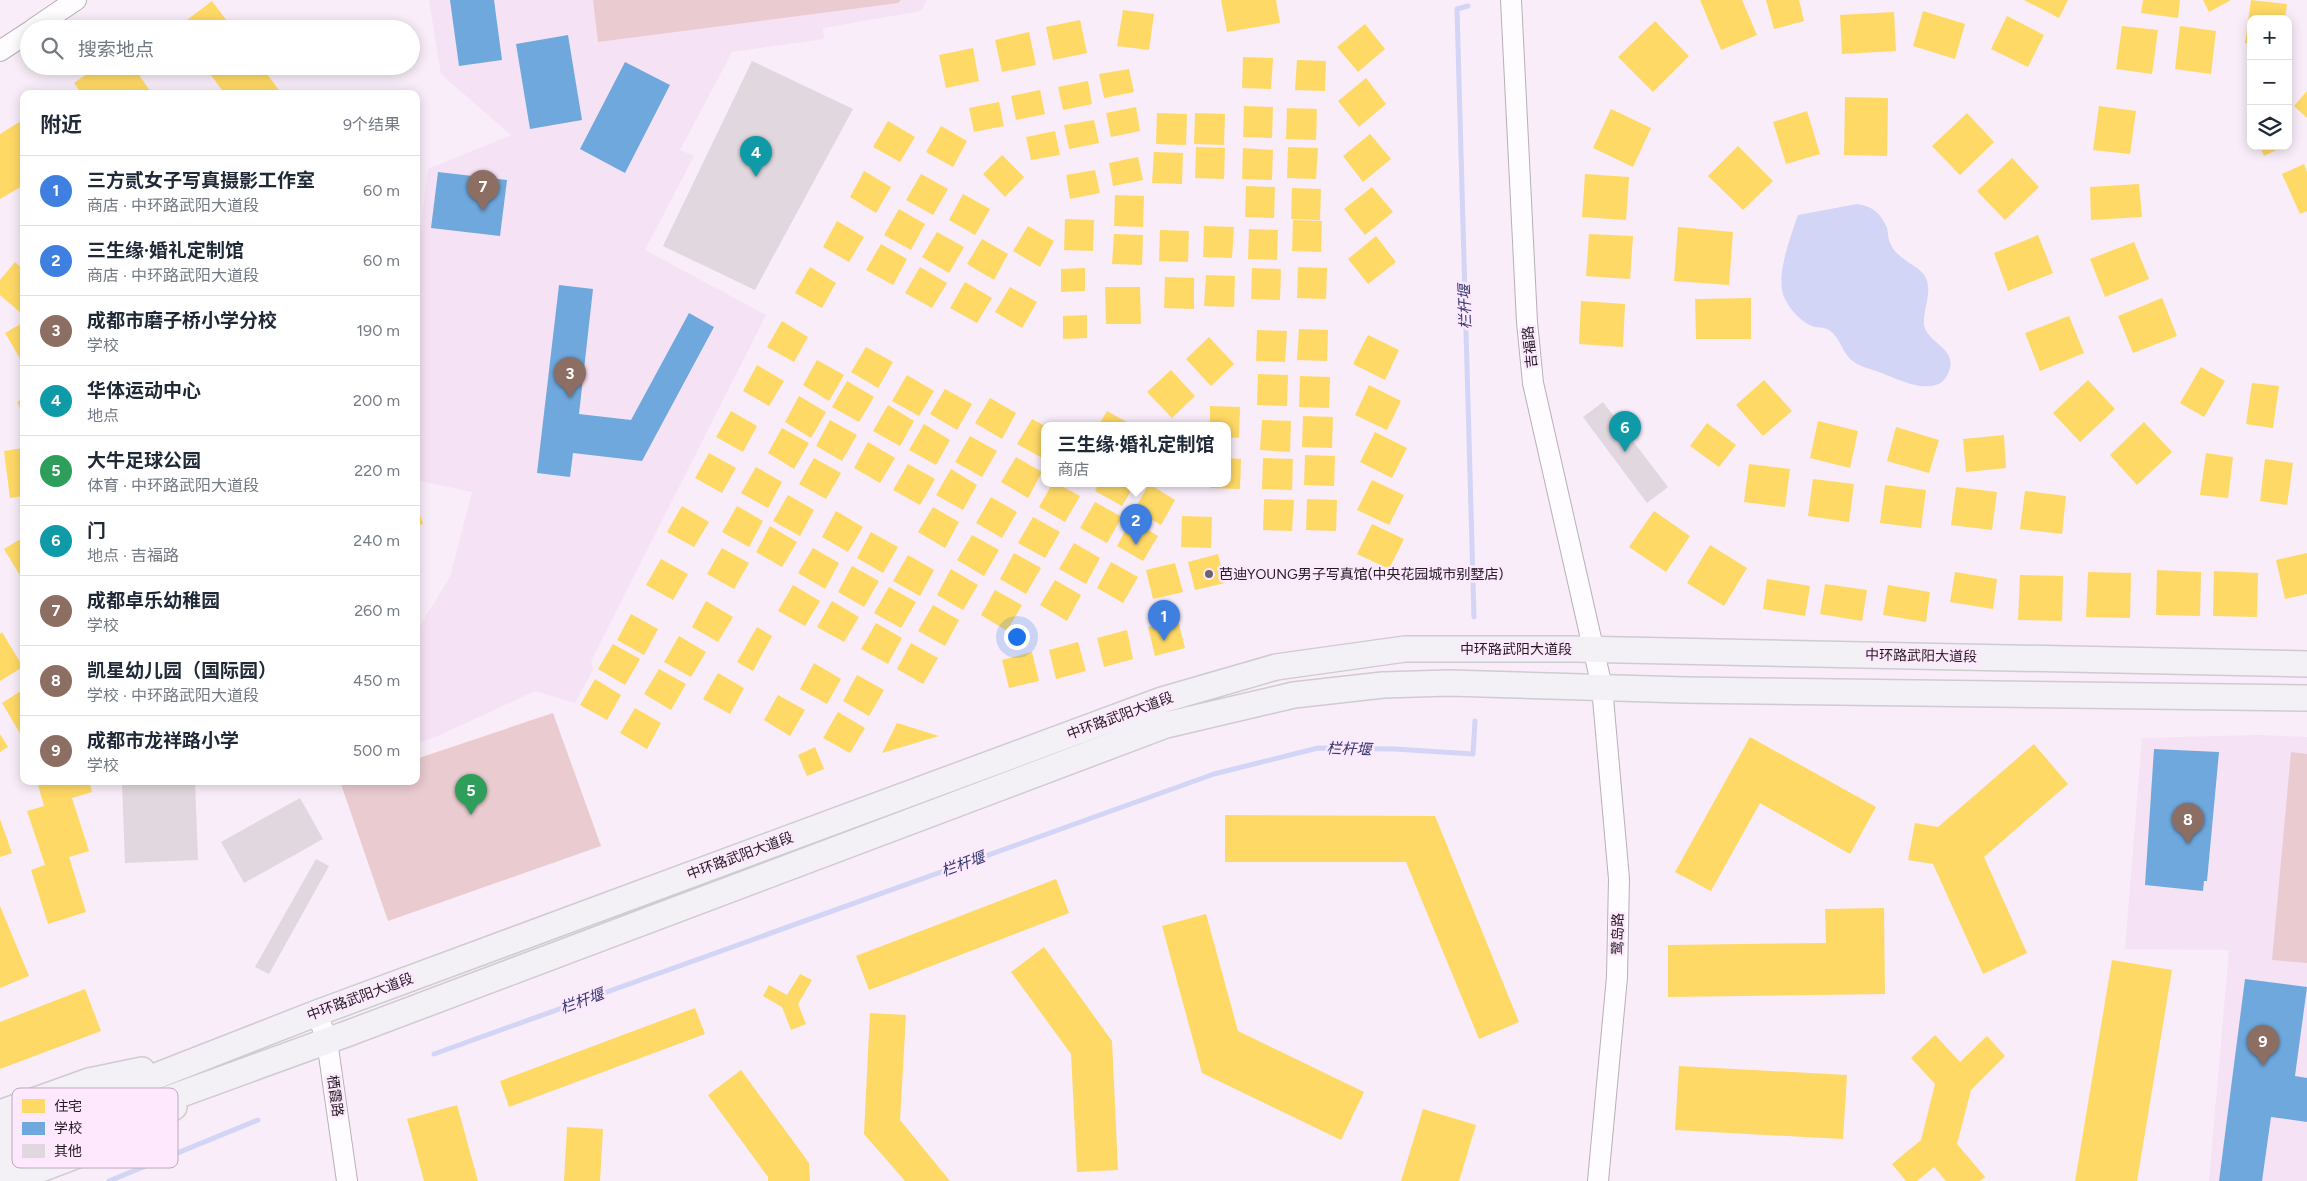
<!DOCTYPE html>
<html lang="zh">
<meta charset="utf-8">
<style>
body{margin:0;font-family:Figtree,"Noto Sans SC",sans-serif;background:#f2f2f3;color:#1f2937}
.controls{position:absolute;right:15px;top:15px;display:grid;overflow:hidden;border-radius:10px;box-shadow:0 2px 12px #0003}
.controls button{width:45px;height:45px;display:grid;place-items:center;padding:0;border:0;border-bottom:1px solid #e0e1e3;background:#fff;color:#1f2937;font:25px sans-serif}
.you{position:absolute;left:1016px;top:636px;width:18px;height:18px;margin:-12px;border:4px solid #fff;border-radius:50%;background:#1a73e8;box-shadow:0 0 0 8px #1a73e833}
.badge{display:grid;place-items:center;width:32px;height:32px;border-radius:50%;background:#7c3aed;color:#fff;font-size:16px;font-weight:700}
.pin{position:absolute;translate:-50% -41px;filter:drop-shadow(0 1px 2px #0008)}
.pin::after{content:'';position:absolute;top:26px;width:18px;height:15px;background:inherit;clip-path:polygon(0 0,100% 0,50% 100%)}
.popup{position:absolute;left:1041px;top:422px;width:190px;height:65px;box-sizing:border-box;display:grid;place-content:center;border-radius:10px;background:#fff;filter:drop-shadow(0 1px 4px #0005);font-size:16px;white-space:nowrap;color:#747a83}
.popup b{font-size:19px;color:#1f2937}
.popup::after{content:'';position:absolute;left:50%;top:100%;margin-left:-10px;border:10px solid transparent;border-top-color:#fff}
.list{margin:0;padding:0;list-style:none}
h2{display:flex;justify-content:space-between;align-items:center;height:65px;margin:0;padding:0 20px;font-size:21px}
h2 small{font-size:16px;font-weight:400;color:#747a83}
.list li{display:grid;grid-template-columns:32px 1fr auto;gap:15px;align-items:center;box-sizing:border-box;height:70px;padding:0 20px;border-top:1px solid #e0e1e3}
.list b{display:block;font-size:19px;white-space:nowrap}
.list p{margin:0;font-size:16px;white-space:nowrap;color:#747a83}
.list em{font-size:16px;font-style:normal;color:#747a83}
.icon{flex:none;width:28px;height:28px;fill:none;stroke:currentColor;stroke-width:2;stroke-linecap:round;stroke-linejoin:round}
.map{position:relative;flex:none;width:2307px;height:1181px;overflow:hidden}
.search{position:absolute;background:#fff;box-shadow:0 2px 12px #0003;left:20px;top:20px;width:400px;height:55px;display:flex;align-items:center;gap:12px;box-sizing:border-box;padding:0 18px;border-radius:28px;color:#747a83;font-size:19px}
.panel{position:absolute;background:#fff;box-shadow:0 2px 12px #0003;left:20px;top:90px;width:400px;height:695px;border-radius:10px}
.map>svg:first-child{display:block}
</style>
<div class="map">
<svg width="2307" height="1181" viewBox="0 0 2307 1181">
<rect width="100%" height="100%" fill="#f8edf8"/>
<!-- built -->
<path fill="#f6e2f5" d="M429,0H927L921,11L823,28L824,39L732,52L680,150L694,156L645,250L766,315L591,661L593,670L575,703L535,691L440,735L416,744V632L450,577L472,492L416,480V264L428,169L511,135L441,74Z
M2258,735L2307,737V1181H2209L2229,950L2125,949L2142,738Z"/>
<!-- green -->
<path fill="#e9cbd0" d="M593,0H901L898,3L598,42Z
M553,713L601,846L388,921L341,784L350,781H416V759Z
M2291,752L2307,754V963L2272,960Z"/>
<!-- water -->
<path fill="#d2d5f5" d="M1857,204C1872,206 1881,213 1887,228C1888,233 1888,238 1890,243C1895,255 1907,261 1917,268C1938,283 1923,304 1924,324C1926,343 1958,348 1949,371C1939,401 1898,379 1879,372C1871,369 1861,367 1854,362C1842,354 1841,338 1829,330C1825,327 1819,328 1815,327C1802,323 1791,311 1785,299C1774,278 1791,236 1798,215Z"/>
<!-- homes -->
<path fill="#ffd966" d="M1221,0H1276L1280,23L1227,32Z
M1700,0H1742L1757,35L1721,50Z
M1766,0H1799L1804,21L1774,29Z
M2024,0H2068L2059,18Z
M2143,0H2180L2178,18L2141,13Z
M2203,0H2231L2209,12Z
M2251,0L2287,4L2285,19H2251V44L2245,43Z
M212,1L233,29H175Z
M1123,10L1154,14L1149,50L1117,46Z
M1923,11L1965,24L1955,59L1913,46Z
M1894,12L1896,51L1842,54L1840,15Z
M2007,16L2044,35L2028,67L1991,49Z
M1080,20L1087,53L1053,60L1046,27Z
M1655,21L1689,56L1653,92L1618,57Z
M1365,24L1385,49L1358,72L1337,47Z
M2122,26L2158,30L2152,74L2116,69Z
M2180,26L2216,31L2211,74L2175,69Z
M1029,32L1036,65L1002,72L995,40Z
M973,48L979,81L946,88L939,55Z
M1243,57L1273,58L1271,89L1242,88Z
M1297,60L1326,61L1325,91L1295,90Z
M98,66H133L152,94H82L74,83Z
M204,66H261L282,94H225Z
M1129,69L1134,92L1104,98L1099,74Z
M1366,78L1386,104L1359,127L1338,101Z
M1088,81L1092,104L1063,110L1058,87Z
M1040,90L1045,114L1016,120L1011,96Z
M2307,91V118L2294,106Z
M1845,97L1888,98L1887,156L1844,155Z
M999,102L1004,126L974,132L969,108Z
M1244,106L1273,107L1272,138L1243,137Z
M2099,106L2136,111L2130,154L2093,150Z
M1136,107L1140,131L1111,137L1106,113Z
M1287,108L1317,109L1316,140L1286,139Z
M1611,109L1651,128L1633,167L1593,148Z
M1807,111L1820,154L1786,164L1773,122Z
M1157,113L1187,114L1186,145L1156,144Z
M1195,113L1225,114L1224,145L1194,144Z
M1967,113L1994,142L1960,175L1932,146Z
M1094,120L1099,143L1069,149L1064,125Z
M21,121L24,125V185L0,199V134Z
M888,121L915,137L900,162L873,147Z
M941,126L967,141L953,167L926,152Z
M1055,131L1060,155L1031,160L1026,137Z
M1370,134L1391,159L1363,182L1343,156Z
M1738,146L1773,181L1743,210L1708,176Z
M2260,146H2285L2264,156Z
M1196,147L1225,148L1224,179L1195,178Z
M1288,147L1318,148L1316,179L1287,178Z
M1243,148L1273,150L1272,180L1242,179Z
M1154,152L1183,153L1182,184L1152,183Z
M1002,155L1024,177L1005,197L983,174Z
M1138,157L1143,180L1113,186L1109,163Z
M2012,158L2039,187L2005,220L1977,191Z
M2304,164L2307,172V211L2300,214L2282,174Z
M1095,170L1100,193L1070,199L1066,175Z
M864,171L891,187L876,213L850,197Z
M921,174L948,189L933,215L906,200Z
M1585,174L1629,177L1626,220L1582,217Z
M2139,184L2142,217L2091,220L2090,187Z
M1246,186L1275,187L1274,218L1245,217Z
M1372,187L1393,212L1365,235L1344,209Z
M1292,188L1321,189L1320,220L1291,219Z
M963,194L990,209L975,235L949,220Z
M1115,195L1144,196L1143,227L1114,226Z
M899,209L925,224L911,250L884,235Z
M1065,219L1094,220L1093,251L1064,250Z
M1293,220L1322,221L1321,252L1292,251Z
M837,221L864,237L849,262L823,247Z
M1028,226L1054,241L1040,267L1013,251Z
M1204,226L1234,227L1232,258L1203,257Z
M1678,227L1733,232L1729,285L1674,281Z
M1249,229L1278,230L1277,260L1248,259Z
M1160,230L1189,231L1188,262L1159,261Z
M937,232L964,247L949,273L922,257Z
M1114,234L1143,235L1142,265L1112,264Z
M1589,234L1633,236L1630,279L1586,276Z
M2038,235L2053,273L2008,291L1994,253Z
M1376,236L1396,262L1368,284L1348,259Z
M982,239L1008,254L994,280L967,264Z
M2134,242L2149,279L2105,297L2090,259Z
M881,244L907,259L893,285L866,270Z
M15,262L24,270V312L22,314L0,295V280Z
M810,267L836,283L822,308L795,293Z
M920,267L947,283L932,308L905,293Z
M1298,267L1327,268L1326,299L1297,298Z
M1085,268V291L1061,292V269Z
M1252,268L1281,269L1280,300L1251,299Z
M1206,275L1235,276L1234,307L1204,306Z
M1165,277L1194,278V309L1164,308Z
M965,282L992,298L977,323L950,308Z
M1010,287L1037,302L1022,328L995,312Z
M1105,287H1140L1141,324H1106Z
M1751,298V339H1696L1695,299Z
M2162,298L2177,336L2133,353L2118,316Z
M1581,301L1625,304L1623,347L1579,344Z
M1087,315V338L1063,339V316Z
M2069,316L2084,353L2040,371L2025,333Z
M782,321L808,337L794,362L767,347Z
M24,322V361L22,362L5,333Z
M1299,329L1328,330L1327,361L1297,360Z
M1257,330L1287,331L1285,362L1256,361Z
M1368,335L1399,350L1385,380L1353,364Z
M1209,337L1234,364L1211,386L1186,359Z
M866,347L893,362L878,388L851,372Z
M817,360L844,375L829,401L803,385Z
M757,365L784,381L769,406L743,391Z
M2201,367L2225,381L2204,417L2180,403Z
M1171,370L1195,396L1172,418L1147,392Z
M1258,374L1288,375L1287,406L1257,405Z
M907,375L934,391L919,416L892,401Z
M1300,376L1330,377L1329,408L1299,407Z
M1764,380L1792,411L1763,436L1736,405Z
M2088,380L2115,409L2080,442L2053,413Z
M847,381L874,397L859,422L832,407Z
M2252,383L2279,386L2273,428L2246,424Z
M1369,385L1401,401L1387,430L1355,415Z
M945,389L972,404L957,430L930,414Z
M799,396L826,412L811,438L785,422Z
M24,398V415L17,402Z
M990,398L1016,413L1002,439L975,423Z
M888,405L914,421L900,446L873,431Z
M1210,406L1240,407L1239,438L1227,437V426H1210Z
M731,411L757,426L743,452L716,437Z
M1107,411L1134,426H1098Z
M1303,416L1333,417L1332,448L1302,447Z
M1032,419L1045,426L1044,459L1017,444Z
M830,420L857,435L842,461L816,446Z
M1262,420L1291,421L1290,452L1260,450Z
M1818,421L1858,431L1850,468L1810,458Z
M2144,422L2172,452L2137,485L2110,455Z
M1707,423L1736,445L1719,467L1690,446Z
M924,424L950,440L936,465L909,450Z
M1896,427L1939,440L1929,473L1887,461Z
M782,428L809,443L794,469L768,453Z
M1375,432L1407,448L1392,478L1360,462Z
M2004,435L2006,468L1966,472L1963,439Z
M970,436L997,451L982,477L955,462Z
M868,442L895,458L880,483L854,468Z
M24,448V496L10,498L4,451Z
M709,453L736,468L722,493L695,478Z
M2206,453L2233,457L2228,498L2200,495Z
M1305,455L1335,456L1334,486L1304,485Z
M1016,457L1042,472L1028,498L1001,482Z
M814,458L841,473L826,499L799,484Z
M1227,458L1241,459L1240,489L1210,488L1211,484H1227Z
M1263,458L1293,459L1292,490L1262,489Z
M2265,459L2293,463L2287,505L2260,501Z
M908,464L935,479L920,505L893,490Z
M1749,464L1790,469L1785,507L1744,502Z
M756,467L782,482L768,508L741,493Z
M951,469L977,485L963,510L936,495Z
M1813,479L1854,484L1849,522L1808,516Z
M1372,480L1404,495L1389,525L1357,510Z
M1052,484H1058L1080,496L1065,522L1039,507Z
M1099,484H1135L1122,506L1095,491Z
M1149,484L1175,500L1161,525L1134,510Z
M1885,485L1926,490L1921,528L1880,523Z
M1956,487L1997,492L1992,530L1951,525Z
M2025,491L2066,496L2062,534L2020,529Z
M788,495L814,510L800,536L773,521Z
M991,497L1017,512L1002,538L976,523Z
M1264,499L1294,500L1292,531L1263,530Z
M1307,499L1337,500L1336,531L1306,530Z
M416,502L423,524L416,526Z
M1095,502L1122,517L1107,543L1080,528Z
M682,506L709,522L694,547L667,532Z
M737,506L763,521L749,547L722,532Z
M933,507L959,522L945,548L918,532Z
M836,511L863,527L848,552L822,537Z
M1654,511L1690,536L1666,572L1629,547Z
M1182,516L1212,517L1211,548L1181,547Z
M1033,517L1060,532L1045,558L1018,543Z
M1131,520L1158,536L1143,561L1117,546Z
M1372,524L1404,539L1389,569L1357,554Z
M770,526L797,542L782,567L756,552Z
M871,532L898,547L883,573L857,558Z
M972,535L999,550L984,576L957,560Z
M24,537V582L4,549Z
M1074,543L1100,558L1086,584L1059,569Z
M1710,545L1747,568L1724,606L1687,583Z
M722,548L749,563L734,589L707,574Z
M813,548L839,563L825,589L798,573Z
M1014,553L1041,568L1026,594L1000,579Z
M2307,553V594L2285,599L2276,560Z
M1218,554L1225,583L1195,590L1188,562Z
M908,555L934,570L920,596L893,581Z
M661,559L688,574L673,600L646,585Z
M1111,562L1138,577L1123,603L1097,588Z
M1175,563L1183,592L1153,599L1146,570Z
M852,566L879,581L864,607L838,592Z
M951,569L978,585L963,610L937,595Z
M2157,570L2201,572L2200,616L2156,615Z
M2214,571L2258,573L2257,617L2213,616Z
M1955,572L1997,579L1993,609L1950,602Z
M2088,572L2131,573L2130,618L2086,617Z
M2020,575L2063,576L2062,621L2018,620Z
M1767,579L1810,586L1805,616L1763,609Z
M1055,580L1081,595L1067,621L1040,605Z
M1825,584L1867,590L1862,621L1820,614Z
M793,585L820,601L805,626L778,611Z
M1888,585L1930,592L1926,622L1883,615Z
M889,587L916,602L901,628L874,613Z
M995,590L1022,605L1007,631L981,615Z
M706,601L733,617L718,642L692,627Z
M832,601L859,617L844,642L817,627Z
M933,605L959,620L945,646L918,631Z
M631,614L658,629L644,655L617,640Z
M1178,620L1185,648L1155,656L1148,627Z
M876,623L902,638L888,664L861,649Z
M757,627L772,636L753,671L737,662Z
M1127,630L1133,659L1104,667L1097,638Z
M2,632L23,667L0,681V634Z
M679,636L706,652L691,677L664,662Z
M1078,642L1086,671L1056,679L1049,650Z
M911,643L938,658L923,684L897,669Z
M613,644L640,659L625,685L598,669Z
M1032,652L1039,681L1009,688L1002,660Z
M814,663L841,679L827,704L800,689Z
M659,669L686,684L671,710L644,694Z
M718,673L744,688L730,714L703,699Z
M857,675L884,690L869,716L843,701Z
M595,679L621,695L607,720L580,705Z
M24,689V733L21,735L2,703Z
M778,695L805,710L790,736L764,720Z
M635,708L661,723L647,749L620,733Z
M838,712L865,728L850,753L823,738Z
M897,723L939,736L882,753Z
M0,734L8,747L0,752Z
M1750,737L1876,807L1850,854L1760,803L1711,891L1675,872Z
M2034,744L2068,784L1984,857L2027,953L1983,974L1933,864L1908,860L1915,823L1938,827Z
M815,747L824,769L807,776L798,755Z
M37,781H89L92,792L72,798L89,851L69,857L86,912L48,924L31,870L45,865L27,811L44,806Z
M1225,815L1435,816L1519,1022L1479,1039L1406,862H1225Z
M0,819L12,853L0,857Z
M1056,879L1069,913L869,990L856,956Z
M0,906L29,976L0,988Z
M1884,908L1885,994L1668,997V945L1826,943L1825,909Z
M1206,914L1238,1031L1364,1092L1341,1140L1202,1073L1162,926Z
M1044,947L1112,1041L1118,1170L1077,1172L1071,1054L1011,972Z
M2112,960L2172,970L2137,1181H2075Z
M800,974L812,980L798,1004L806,1024L791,1030L782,1007L763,996L769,985L787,995Z
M85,989L101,1031L0,1069V1022Z
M695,1008L705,1034L509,1107L500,1081Z
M870,1013L906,1015L900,1120L950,1181H905L864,1134Z
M1935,1035L1960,1062L1987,1036L2005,1056L1971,1090L1957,1144L1985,1177L1980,1181H1946L1934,1167L1917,1181H1906L1892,1164L1921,1140L1935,1084L1911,1058Z
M1679,1066L1847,1075L1843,1139L1675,1130Z
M741,1070L809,1163L810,1181H768V1177L708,1095Z
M457,1105L478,1181H424L407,1119Z
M1423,1109L1476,1125L1459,1181H1401Z
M567,1127L603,1129L600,1181H564Z"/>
<!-- schools -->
<path fill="#6fa8dc" d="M450,0H494L502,60L459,66Z
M568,35L582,120L530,129L516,44Z
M625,62L670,85L625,173L580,149Z
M438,172L507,180L500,236L431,228Z
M559,285L593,289L579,414L631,420L689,313L714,327L642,461L573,453L570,477L537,473Z
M2154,749L2219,752L2207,881H2204L2203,891L2145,885Z
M2245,979L2307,987L2295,1076L2307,1078V1122L2271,1117L2262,1181H2219Z"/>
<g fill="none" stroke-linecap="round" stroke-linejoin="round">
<!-- stream -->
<path stroke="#d2d5f5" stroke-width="5" d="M1468,6L1457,9L1474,617
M434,1054L1214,774L1318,748L1395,749L1473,754L1475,721
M109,1181L258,1120"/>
</g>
<!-- building -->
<path fill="#e1d7de" d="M752,61L853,109L755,290L663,246Z
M1603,402L1668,487L1647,503L1583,417Z
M195,781L198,860L125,863L122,783Z
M300,798L323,839L244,883L221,842Z
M316,859L329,866L269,974L255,967Z"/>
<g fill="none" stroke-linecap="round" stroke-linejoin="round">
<!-- minor casing -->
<g stroke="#b8afb8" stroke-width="22">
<path id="minor" d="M1511,0L1527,322L1533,383L1602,687L1619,879L1617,977L1598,1181
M33,29L76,0
M0,51L29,32
M317,1013L327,1041L347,1181"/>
</g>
<!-- major casing -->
<g stroke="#d0cbd0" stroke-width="28">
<path id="major" d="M0,1113L89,1081L142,1070
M0,1137L317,1013L1162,700L1276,667L1405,649H1574L2307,664
M0,1160L349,1033L1166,725L1294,695L1383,685L1449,683L1684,690L2307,698
M9,1181L131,1135L174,1107"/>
</g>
<!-- minor -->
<use href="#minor" stroke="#fefcfe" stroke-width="20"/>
<!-- major -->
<use href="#major" stroke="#f3f0f6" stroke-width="25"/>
</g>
<!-- markers -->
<circle fill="#6c646c" stroke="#fde8fd" stroke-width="2" cx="1209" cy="574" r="5"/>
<g text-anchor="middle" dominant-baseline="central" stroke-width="5" stroke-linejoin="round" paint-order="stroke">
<!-- street labels -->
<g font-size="14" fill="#211a21" stroke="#fde8fd">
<text transform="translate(1530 347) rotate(-96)">吉福路</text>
<text x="1516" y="649">中环路武阳大道段</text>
<text transform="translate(1921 656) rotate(1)">中环路武阳大道段</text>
<text transform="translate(1120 716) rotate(-20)">中环路武阳大道段</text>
<text transform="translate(740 856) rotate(-20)">中环路武阳大道段</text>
<text transform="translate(1618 934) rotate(-89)">鹭岛路</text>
<text transform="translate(360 997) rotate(-20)">中环路武阳大道段</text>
<text transform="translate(335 1096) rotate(82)">栖霞路</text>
</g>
<!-- poi labels -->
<g font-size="14" fill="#211a21" stroke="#fde8fd" text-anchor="start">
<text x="1219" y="574">芭迪YOUNG男子写真馆(中央花园城市别墅店)</text>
</g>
<!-- water labels -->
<g font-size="15" font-style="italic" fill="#32396d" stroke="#fde8fd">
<text transform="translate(1465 307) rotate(-92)">栏杆堰</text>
<text transform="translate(1349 749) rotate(2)">栏杆堰</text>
<text transform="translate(963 864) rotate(-20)">栏杆堰</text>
<text transform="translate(582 1001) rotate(-20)">栏杆堰</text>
</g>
</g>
<!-- legend -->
<rect x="12" y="1088" width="166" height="80" rx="8" fill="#fde8fd" stroke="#bab" stroke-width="1"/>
<rect x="22" y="1099" width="23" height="14" fill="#ffd966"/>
<rect x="22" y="1122" width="23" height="13" fill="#6fa8dc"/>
<rect x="22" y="1144" width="23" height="14" fill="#e1d7de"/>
<g font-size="14" fill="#211a21">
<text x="54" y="1111">住宅</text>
<text x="54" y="1133">学校</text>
<text x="54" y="1156">其他</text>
</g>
</svg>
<div class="controls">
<button>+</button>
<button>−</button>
<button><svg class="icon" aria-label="layers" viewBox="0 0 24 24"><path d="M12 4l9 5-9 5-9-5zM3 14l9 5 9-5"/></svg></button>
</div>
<div class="you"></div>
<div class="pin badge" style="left:1164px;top:641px;background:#3f7fe0">1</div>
<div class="pin badge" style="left:1136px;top:545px;background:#3f7fe0">2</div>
<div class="popup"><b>三生缘·婚礼定制馆</b>商店</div>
<div class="pin badge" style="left:570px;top:398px;background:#8d6e63">3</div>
<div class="pin badge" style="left:756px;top:177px;background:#0f9aa8">4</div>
<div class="pin badge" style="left:471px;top:815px;background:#2e9e5b">5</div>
<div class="pin badge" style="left:1625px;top:452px;background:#0f9aa8">6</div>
<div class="pin badge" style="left:483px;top:211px;background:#8d6e63">7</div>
<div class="pin badge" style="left:2188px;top:844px;background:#8d6e63">8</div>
<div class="pin badge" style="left:2263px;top:1066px;background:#8d6e63">9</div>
<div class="search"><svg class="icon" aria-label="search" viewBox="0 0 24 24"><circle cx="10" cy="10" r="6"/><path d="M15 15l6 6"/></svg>搜索地点</div>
<section class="panel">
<h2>附近<small>9个结果</small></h2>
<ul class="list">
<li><span class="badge" style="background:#3f7fe0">1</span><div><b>三方贰女子写真摄影工作室</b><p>商店 · 中环路武阳大道段</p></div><em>60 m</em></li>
<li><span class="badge" style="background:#3f7fe0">2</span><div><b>三生缘·婚礼定制馆</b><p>商店 · 中环路武阳大道段</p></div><em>60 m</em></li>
<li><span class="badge" style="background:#8d6e63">3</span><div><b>成都市磨子桥小学分校</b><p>学校</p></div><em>190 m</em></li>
<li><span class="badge" style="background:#0f9aa8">4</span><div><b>华体运动中心</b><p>地点</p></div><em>200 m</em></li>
<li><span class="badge" style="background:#2e9e5b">5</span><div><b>大牛足球公园</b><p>体育 · 中环路武阳大道段</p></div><em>220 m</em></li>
<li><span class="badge" style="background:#0f9aa8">6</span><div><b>门</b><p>地点 · 吉福路</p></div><em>240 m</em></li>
<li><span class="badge" style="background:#8d6e63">7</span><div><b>成都卓乐幼稚园</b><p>学校</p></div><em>260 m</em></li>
<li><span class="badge" style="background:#8d6e63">8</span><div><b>凯星幼儿园（国际园）</b><p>学校 · 中环路武阳大道段</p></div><em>450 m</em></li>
<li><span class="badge" style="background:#8d6e63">9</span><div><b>成都市龙祥路小学</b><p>学校</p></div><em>500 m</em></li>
</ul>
</section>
</div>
